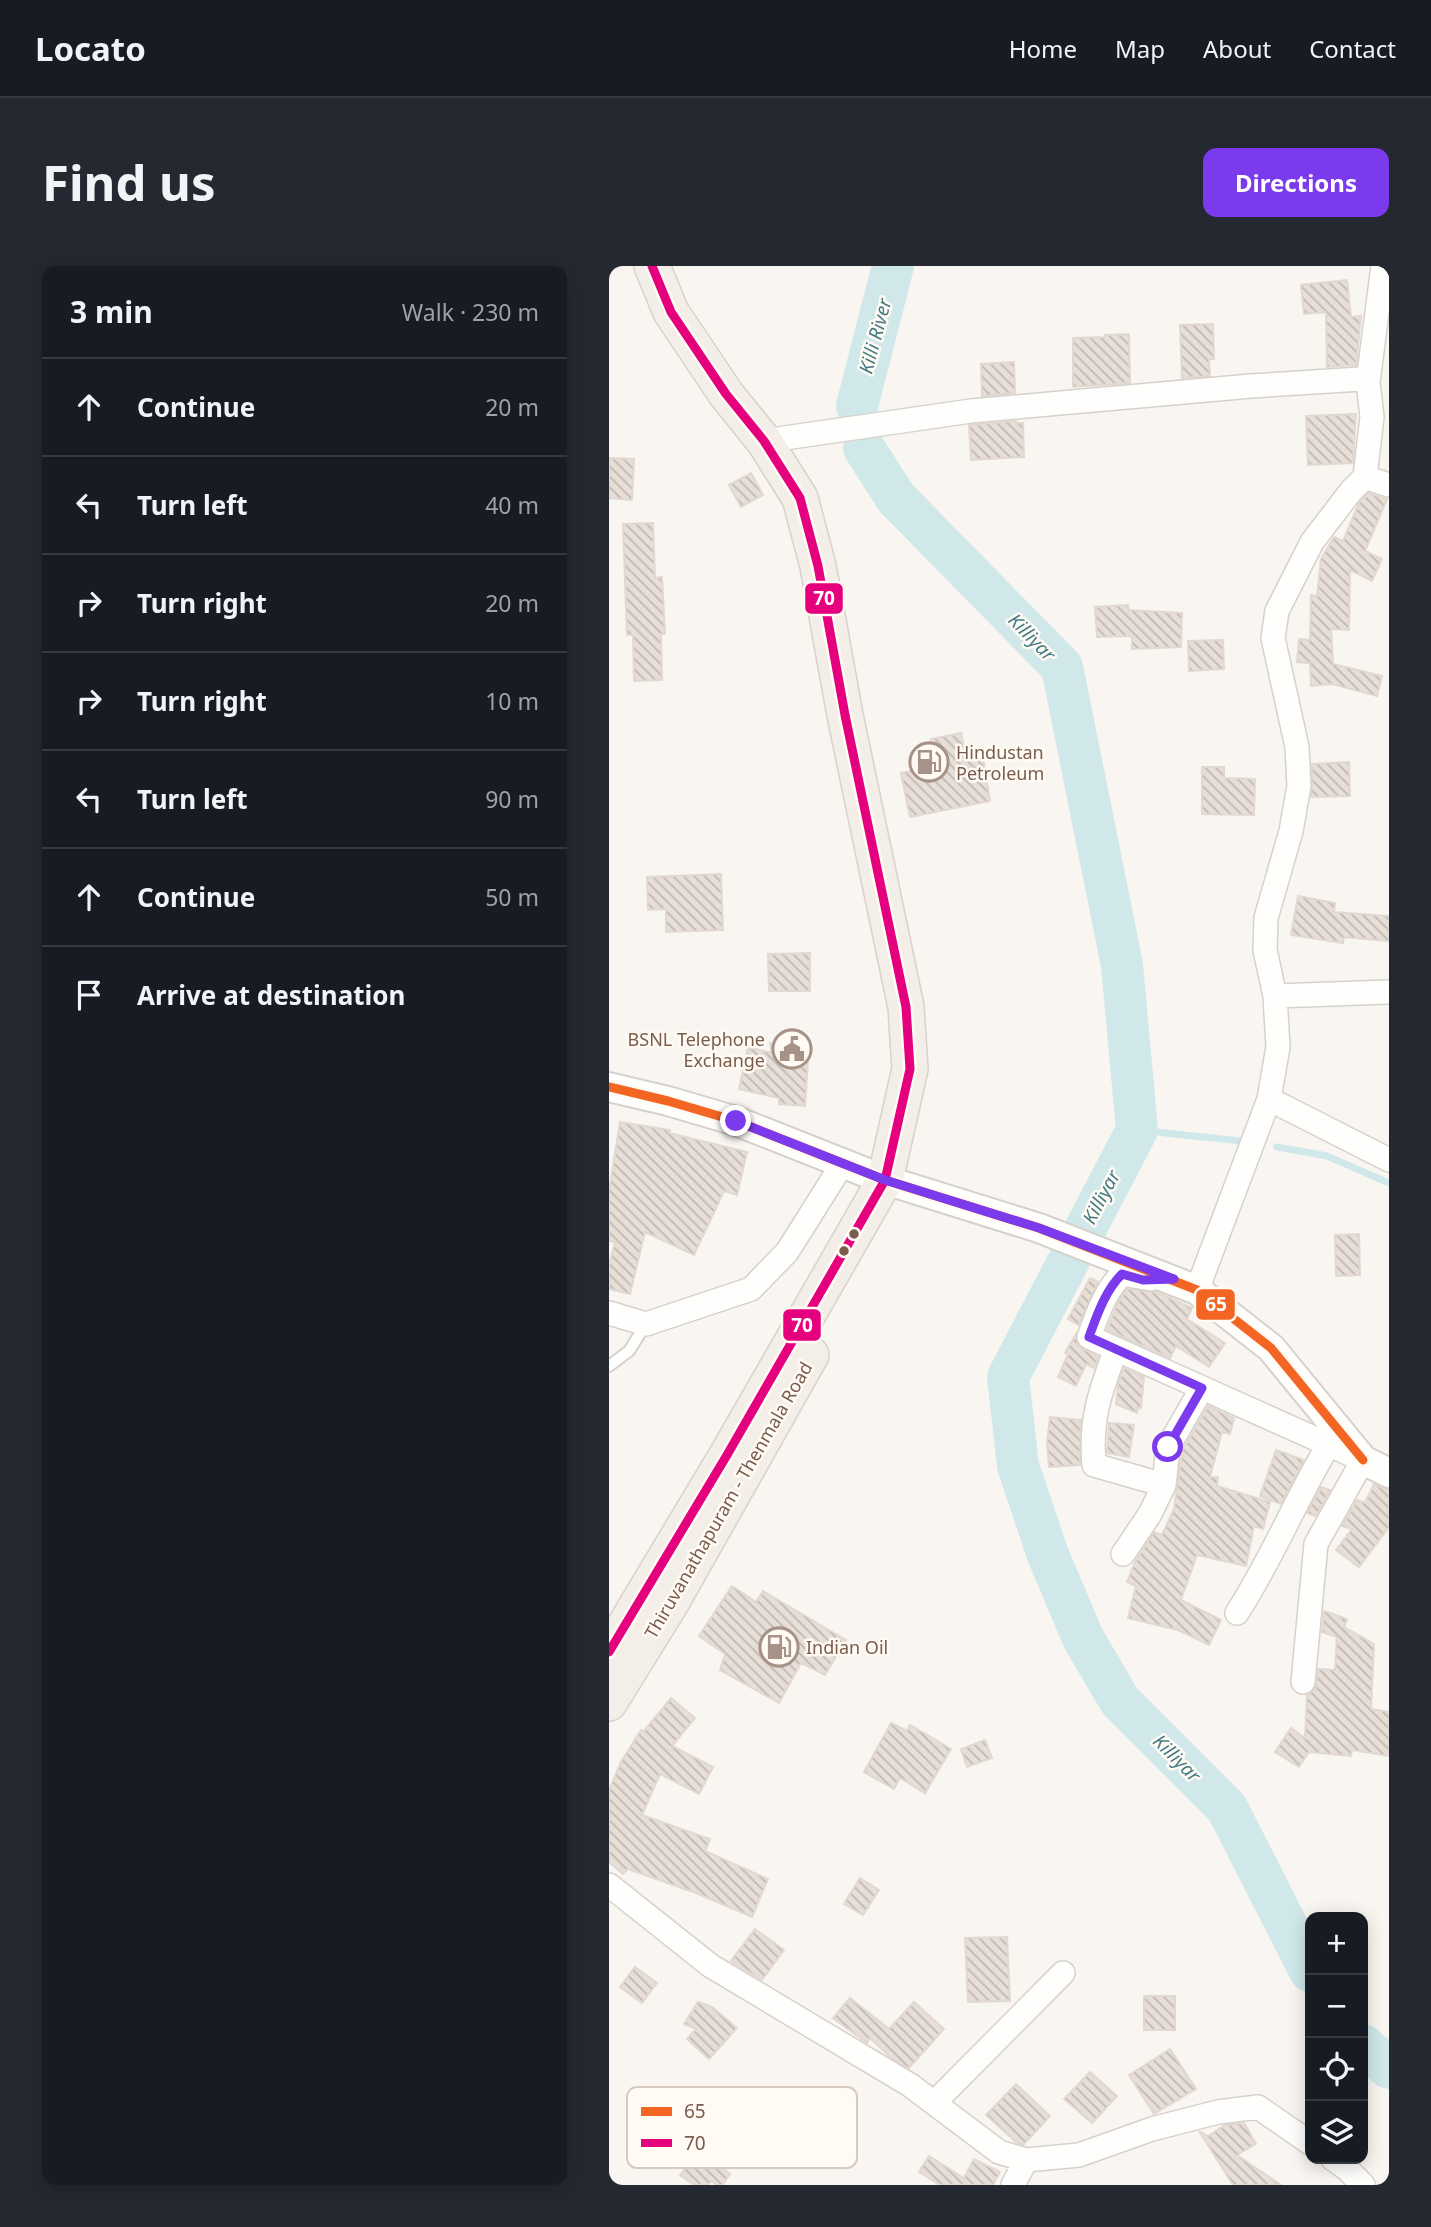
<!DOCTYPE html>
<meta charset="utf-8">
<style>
body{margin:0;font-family:"Noto Sans",sans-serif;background:#242831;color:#f1f3f6}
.controls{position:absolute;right:21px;bottom:21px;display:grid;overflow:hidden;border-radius:14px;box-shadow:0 4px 18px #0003}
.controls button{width:63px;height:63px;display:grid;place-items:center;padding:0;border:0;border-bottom:2px solid #363941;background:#171b24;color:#f1f3f6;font:35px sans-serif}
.stop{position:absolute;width:21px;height:21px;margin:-16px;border:5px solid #7c3aed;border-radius:50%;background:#fff}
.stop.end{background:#7c3aed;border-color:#fff;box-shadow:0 2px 7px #0008}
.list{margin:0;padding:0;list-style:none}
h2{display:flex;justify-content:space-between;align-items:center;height:91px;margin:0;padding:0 28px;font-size:30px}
h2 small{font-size:23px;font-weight:400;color:#9ea1a6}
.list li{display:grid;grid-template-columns:46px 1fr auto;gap:21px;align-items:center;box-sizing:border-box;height:98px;padding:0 28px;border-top:2px solid #363941}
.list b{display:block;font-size:26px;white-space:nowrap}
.list em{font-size:23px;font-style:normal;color:#9ea1a6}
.icon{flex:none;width:38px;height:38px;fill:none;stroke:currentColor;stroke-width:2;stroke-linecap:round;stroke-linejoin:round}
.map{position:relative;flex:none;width:780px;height:1919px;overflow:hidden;border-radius:14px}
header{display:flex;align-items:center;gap:42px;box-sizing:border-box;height:98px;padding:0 35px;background:#171b24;border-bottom:2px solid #363941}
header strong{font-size:33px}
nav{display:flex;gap:38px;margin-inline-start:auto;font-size:24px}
.intro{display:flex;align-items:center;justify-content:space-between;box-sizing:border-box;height:168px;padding:0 42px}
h1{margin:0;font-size:49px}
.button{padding:18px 32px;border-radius:14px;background:#7c3aed;color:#fff;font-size:24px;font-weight:700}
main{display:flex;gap:42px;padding:0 42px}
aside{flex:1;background:#171b24;border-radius:14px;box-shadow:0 4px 18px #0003}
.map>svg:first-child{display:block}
</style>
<header>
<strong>Locato</strong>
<nav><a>Home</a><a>Map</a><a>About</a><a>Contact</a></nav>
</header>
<div class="intro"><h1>Find us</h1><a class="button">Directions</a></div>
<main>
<aside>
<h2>3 min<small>Walk · 230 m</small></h2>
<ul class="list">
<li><svg class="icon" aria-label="ahead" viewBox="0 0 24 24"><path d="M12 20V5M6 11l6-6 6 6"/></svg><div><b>Continue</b></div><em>20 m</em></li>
<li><svg class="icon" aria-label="left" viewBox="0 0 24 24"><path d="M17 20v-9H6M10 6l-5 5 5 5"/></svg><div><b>Turn left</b></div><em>40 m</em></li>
<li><svg class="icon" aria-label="right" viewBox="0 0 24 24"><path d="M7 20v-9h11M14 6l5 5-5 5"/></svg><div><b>Turn right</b></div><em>20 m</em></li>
<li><svg class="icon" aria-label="right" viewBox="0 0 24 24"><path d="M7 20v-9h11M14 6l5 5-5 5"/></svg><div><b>Turn right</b></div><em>10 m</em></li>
<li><svg class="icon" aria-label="left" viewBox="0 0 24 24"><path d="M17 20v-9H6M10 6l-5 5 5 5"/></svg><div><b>Turn left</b></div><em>90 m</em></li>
<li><svg class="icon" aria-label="ahead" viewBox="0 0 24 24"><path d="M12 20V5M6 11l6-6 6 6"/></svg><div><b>Continue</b></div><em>50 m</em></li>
<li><svg class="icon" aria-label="arrive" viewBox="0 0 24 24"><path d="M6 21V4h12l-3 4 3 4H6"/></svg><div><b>Arrive at destination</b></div></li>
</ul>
</aside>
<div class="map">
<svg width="780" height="1919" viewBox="0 0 780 1919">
<defs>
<pattern id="building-back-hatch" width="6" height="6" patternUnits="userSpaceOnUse" patternTransform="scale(1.75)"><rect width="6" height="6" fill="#e6ded7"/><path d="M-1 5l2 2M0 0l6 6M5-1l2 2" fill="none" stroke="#bfb7b1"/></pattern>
</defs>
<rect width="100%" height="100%" fill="#f9f5f0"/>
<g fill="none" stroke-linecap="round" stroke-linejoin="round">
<!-- stream -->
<path stroke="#d0e8ea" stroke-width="7" d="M528,864L632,875
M668,881L718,890L780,917"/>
<!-- river -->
<path stroke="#d0e8ea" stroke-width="42" d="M248,140L284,0
M255,182L287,232L453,401L513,699L528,864L399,1111L409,1200L439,1289L474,1372L511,1435L618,1542L701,1705
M754,1779L780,1802"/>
</g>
<!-- building -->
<path fill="url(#building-back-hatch)" stroke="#e2d8d2" stroke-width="2" d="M738,14L742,51L752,50L747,99L718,101L717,46L695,48L692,19Z
M604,58L605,93H600L601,110L573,112L571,59Z
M520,68L521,117L464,121V72L496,71V69Z
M405,96L406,127L373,130L372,98Z
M747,148L744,197L699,199L697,150Z
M407,155L408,157H414L415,191L362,194L360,159Z
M0,192L25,193L23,234L0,232Z
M142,207L154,229L132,241L120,219Z
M760,227L778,233L756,285L773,293L763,315L741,304L740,364L722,363L724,398L773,410L768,430L723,418L702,420L701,397L688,396L690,373L701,374L702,329L708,330L712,293L725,271L734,275L750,237Z
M44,257L46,312L53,311L56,368H52L53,414L25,415L24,369H18L14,258Z
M519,339L520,344L573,347L572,381L523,383V370L488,371L486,341Z
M614,374L615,403L580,405L579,375Z
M352,467L358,495L374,492L381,535L301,551L292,507L327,500L322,473Z
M740,496L741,530L702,531L703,498Z
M593,501H615V512L646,513L645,549L593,548Z
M112,608L114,664L57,666V643L39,644L38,611Z
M689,630L726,637L725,646L780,650V675L735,671L734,677L682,669Z
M201,687V725H160L159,688Z
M161,777L200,778L196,840L170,838V832L130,823L139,781L163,787Z
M11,856L61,864L60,867L138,886L128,929L115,925L85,989L36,966L21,1028L0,1023V999L6,976L0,975V925Z
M750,968L751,1009L727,1010L726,969Z
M481,1012L489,1016L470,1059L459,1053Z
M518,1023L547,1026L583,1042L578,1053L616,1077L600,1101L567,1080L561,1092L498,1064L509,1036Z
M467,1068L469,1080L489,1091L485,1102L477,1098L467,1120L449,1111L459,1088L456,1087Z
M515,1102L535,1111L532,1142L529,1141L528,1147L507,1138L509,1118Z
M599,1140L625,1152L621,1168L613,1166L601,1211H609L608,1220L661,1236L654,1263L645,1260L637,1300L588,1289L572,1334L612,1354L600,1379L569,1364L519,1352L527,1320L518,1316L526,1296L545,1266L553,1269L565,1243L573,1185Z
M441,1151L472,1154L471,1199L440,1201L438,1176Z
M500,1157L525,1159L520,1191L498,1187Z
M667,1184L695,1194L672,1238L651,1230Z
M765,1218L780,1224V1261L750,1301L727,1284L743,1263L733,1260L748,1234L756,1237Z
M712,1221L721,1224L707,1250L698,1247Z
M123,1320L147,1336L154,1325L237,1374L216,1409L192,1397L170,1437L111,1404L116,1388L90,1370Z
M715,1345L738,1353L735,1361L765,1378L762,1443L780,1446V1490L743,1484L742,1490L700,1486L690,1501L666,1486L682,1462L696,1472L698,1429L706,1424L709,1403L726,1404L728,1371L713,1366Z
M62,1432L86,1452L63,1480L104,1501L90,1528L51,1508L33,1549L101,1573L96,1585L159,1613L143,1651L87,1627L19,1603L14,1608L0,1596V1524L12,1496L32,1464L35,1465Z
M282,1457L298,1465L301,1459L342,1483L316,1527L291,1512L285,1523L255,1506Z
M376,1474L383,1492L358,1501L352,1483Z
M251,1612L270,1624L254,1649L235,1638Z
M146,1663L175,1684L153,1714L122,1695Z
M398,1671L401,1735L359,1736L356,1672Z
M26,1701L48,1717L33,1737L11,1721Z
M535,1730H566V1764H535Z
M241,1732L280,1763L305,1736L335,1763L300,1802L282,1792L261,1772L258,1777L224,1752Z
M89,1736L103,1741L128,1762L100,1793L78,1773L87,1763L75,1758Z
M561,1783L587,1823L545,1848L520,1809Z
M481,1806L508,1830L483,1857L455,1833Z
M407,1818L441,1850L414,1879L407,1876L377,1849Z
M36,1824L63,1843L51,1859L89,1885L92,1881L115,1898L112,1901L121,1908L113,1919H108L102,1915L99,1919H85L71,1909L79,1899L18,1856Z
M635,1857L647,1878L628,1889L672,1919H624L590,1865L599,1870L616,1859Z
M320,1890L355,1912L365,1893L391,1906L384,1919H331L310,1906Z"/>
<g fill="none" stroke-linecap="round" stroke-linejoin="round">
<!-- service casing -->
<g stroke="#d7d1cb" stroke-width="14">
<path id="service" d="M0,1100L20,1085L37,1058"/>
</g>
<!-- minor casing -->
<g stroke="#d7d1cb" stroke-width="26">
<path id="minor" d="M759,116L774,0
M155,175L362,145L642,120L752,113L759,116L763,151L756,211
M666,730L780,726
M660,833L669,781L666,730L656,684L657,652L682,565L690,520L688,481L664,372L668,345L703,276L742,225L756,211L780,219
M542,1013L513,1008C496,1025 488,1049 480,1071L754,1194L707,1278L694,1416
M588,1024L660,833L780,894
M0,1047L37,1058L142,1023L178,986L234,897
M507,1083C491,1126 481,1152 485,1199L555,1219
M514,1288L541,1248L555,1219L559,1181L593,1122
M628,1347C663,1293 687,1233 720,1178
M0,1619L102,1700L301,1819L390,1886L417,1894L470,1889L543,1863L609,1846L649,1841L701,1877
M325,1837L454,1707
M724,1893L738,1903L754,1919
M404,1919L417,1894"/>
</g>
<!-- tertiary casing -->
<g stroke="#d7d1cb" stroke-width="32">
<path id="tertiary" d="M0,821L59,835L127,855L276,914L430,962L588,1024L662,1082L754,1194L780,1207"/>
</g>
<!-- primary casing -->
<g stroke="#dad1cc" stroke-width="38">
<path id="primary" d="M0,1386L118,1189L276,914L301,803L297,741L236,449L209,300L191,232L155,175L117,128L62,46L43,0
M0,1437L62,1337L202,1089"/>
</g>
<!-- service -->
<use href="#service" stroke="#fefefd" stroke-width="10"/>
<!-- minor -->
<use href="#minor" stroke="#fefefd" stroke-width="23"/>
<!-- tertiary -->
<use href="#tertiary" stroke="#fefefd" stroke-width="28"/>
<!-- primary -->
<use href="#primary" stroke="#f3eee8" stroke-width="35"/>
<!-- bus-1 casing -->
<g stroke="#fffaf3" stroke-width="14">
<path id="bus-1" d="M0,821L59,835L127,855L276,914L430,962L588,1024L662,1082L754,1194"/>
</g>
<!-- bus-2 casing -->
<g stroke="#fffaf3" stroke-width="14">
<path id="bus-2" d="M0,1386L118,1189L276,914L301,803L297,741L236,449L209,300L191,232L155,175L117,128L62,46L43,0"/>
</g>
<!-- bus-1 -->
<use href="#bus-1" stroke="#f26522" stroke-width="9"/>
<!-- bus-2 -->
<use href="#bus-2" stroke="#e5007d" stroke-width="9"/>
</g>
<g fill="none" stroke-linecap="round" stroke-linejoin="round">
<!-- route -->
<path stroke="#7c3aed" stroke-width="9" d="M127,855L276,914L430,962L565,1013L534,1014L513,1008C496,1025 488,1049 480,1071L593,1122L559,1181"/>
</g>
<!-- icons -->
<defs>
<g id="fuel-ring" transform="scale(2.0125)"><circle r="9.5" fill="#fffaf3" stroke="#a69286" stroke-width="1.5"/><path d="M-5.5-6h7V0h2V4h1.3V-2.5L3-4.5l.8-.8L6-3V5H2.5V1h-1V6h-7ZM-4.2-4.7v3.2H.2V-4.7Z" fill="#a69286"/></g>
<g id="civic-ring" transform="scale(2.0125)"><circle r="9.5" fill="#fffaf3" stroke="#a69286" stroke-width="1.5"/><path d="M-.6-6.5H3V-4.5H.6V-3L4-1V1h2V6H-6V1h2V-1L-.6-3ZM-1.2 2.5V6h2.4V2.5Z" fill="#a69286"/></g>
</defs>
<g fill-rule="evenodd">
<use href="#fuel-ring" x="320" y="496"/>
<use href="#civic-ring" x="183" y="783"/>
<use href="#fuel-ring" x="170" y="1381"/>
</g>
<!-- markers -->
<g fill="#7a5c4d" stroke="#fffaf3" stroke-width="2.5">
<circle cx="245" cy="968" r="6"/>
<circle cx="235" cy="985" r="6"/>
</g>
<g text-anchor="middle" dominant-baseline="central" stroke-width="5" stroke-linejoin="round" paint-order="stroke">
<!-- poi labels -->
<g font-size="18" fill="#7a5c4d" stroke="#fffaf3" text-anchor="start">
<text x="347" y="486">Hindustan<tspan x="347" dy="21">Petroleum</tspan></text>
<text x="156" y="773" text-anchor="end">BSNL Telephone<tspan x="156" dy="21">Exchange</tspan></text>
<text x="197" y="1381">Indian Oil</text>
</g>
<!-- street labels -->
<g font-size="18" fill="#7a5c4d" stroke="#fffaf3">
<text transform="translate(119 1234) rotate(-60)">Thiruvanathapuram - Thenmala Road</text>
</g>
<!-- water labels -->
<g font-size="19" font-style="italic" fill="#437c86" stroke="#fffaf3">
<text transform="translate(266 70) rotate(-75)">Killi River</text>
<text transform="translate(423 371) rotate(46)">Killiyar</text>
<text transform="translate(492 931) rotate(-62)">Killiyar</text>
<text transform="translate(568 1492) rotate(45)">Killiyar</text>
</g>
</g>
<!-- legend -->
<rect x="18" y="1821" width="230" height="81" rx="10" fill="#fffaf3" stroke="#d7cbc1" stroke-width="2"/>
<rect x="32" y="1841" width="31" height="9" fill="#f26522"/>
<rect x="32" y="1873" width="31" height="8" fill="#e5007d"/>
<g font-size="19" fill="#7a5c4d">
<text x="75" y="1852">65</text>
<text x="75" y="1884">70</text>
</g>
<g stroke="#fffaf3" stroke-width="2.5">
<rect x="195" y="316" width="40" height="33" rx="7" fill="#e5007d"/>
<rect x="586" y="1022" width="41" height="33" rx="7" fill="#f26522"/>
<rect x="173" y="1042" width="40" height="34" rx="7" fill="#e5007d"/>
</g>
<g font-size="19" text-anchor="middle" font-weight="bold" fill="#fff">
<text x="215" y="339">70</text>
<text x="607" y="1045">65</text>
<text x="193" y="1066">70</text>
</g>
</svg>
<div class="controls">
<button>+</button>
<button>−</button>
<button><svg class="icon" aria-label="locate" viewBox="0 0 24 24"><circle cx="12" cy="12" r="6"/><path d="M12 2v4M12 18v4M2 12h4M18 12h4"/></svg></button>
<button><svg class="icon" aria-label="layers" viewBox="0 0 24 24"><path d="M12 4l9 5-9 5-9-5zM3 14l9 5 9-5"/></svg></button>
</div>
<div class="stop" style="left:559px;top:1181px"></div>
<div class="stop end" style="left:127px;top:855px"></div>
</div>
</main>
